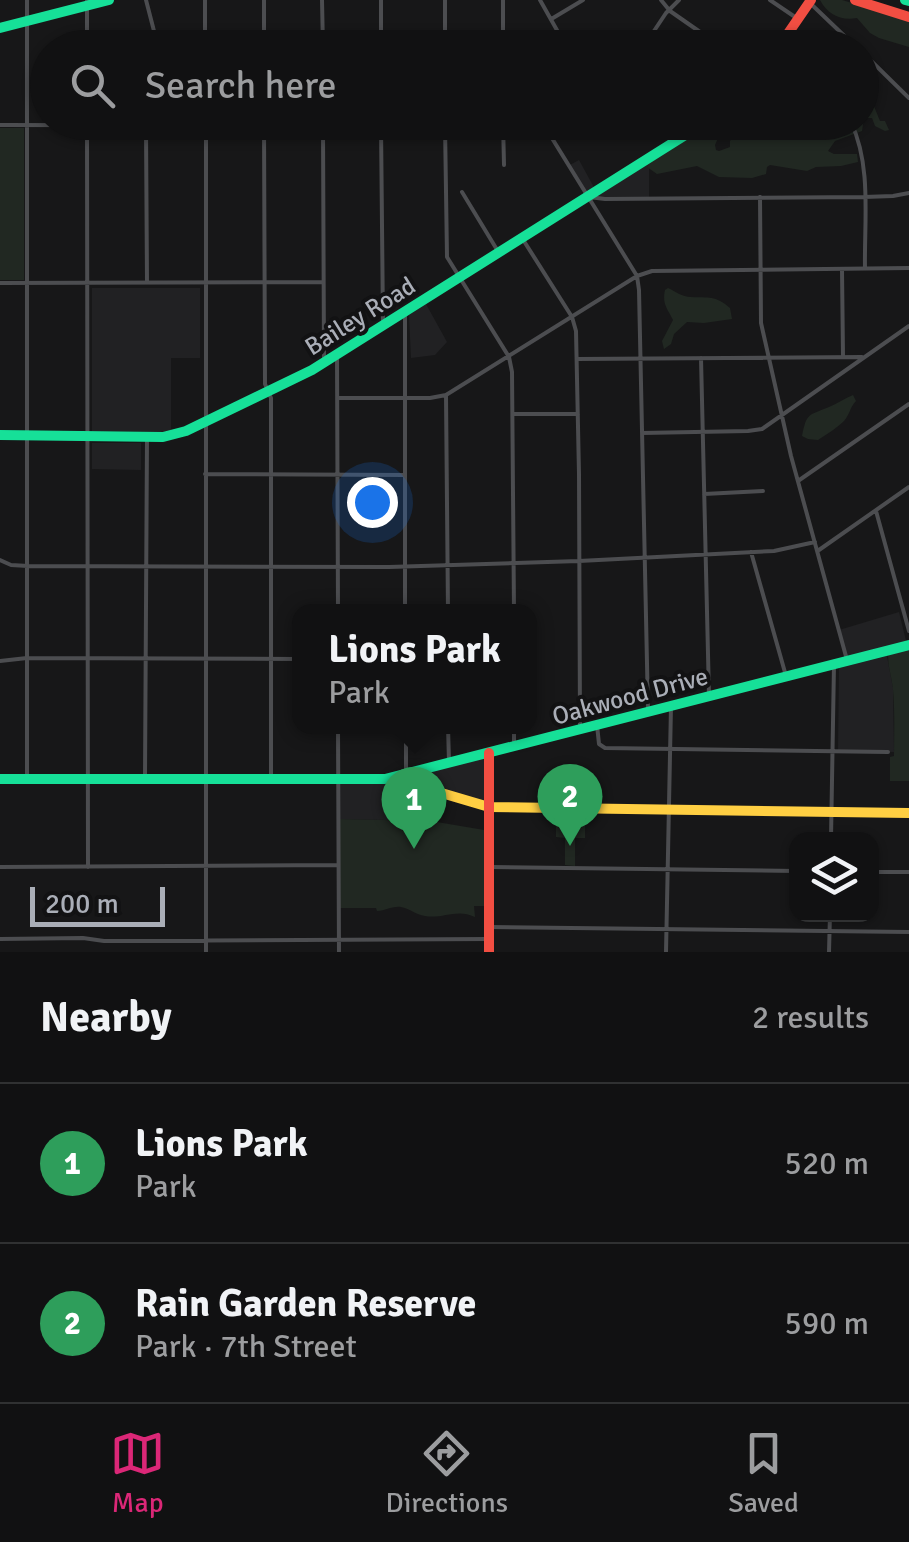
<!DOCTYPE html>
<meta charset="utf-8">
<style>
body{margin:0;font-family:Signika,sans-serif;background:#1a1a1b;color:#f1f3f6}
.controls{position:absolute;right:30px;bottom:30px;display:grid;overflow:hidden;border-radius:20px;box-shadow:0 2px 8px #0004}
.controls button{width:90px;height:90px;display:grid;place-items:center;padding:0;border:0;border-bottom:2px solid #303132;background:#111112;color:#f1f3f6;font:50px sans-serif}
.scale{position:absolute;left:30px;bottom:25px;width:135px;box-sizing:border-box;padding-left:10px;border:5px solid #aaaeb7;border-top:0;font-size:28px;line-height:35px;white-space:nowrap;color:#aaaeb7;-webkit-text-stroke:8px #121213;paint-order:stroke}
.you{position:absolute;left:372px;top:502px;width:35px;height:35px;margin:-25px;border:8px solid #fff;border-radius:50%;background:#1a73e8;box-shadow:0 0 0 15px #1a73e833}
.badge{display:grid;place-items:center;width:65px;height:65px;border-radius:50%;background:#db2777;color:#fff;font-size:32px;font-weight:700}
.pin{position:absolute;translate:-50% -82px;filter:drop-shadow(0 2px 5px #0008)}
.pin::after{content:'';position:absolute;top:52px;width:35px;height:30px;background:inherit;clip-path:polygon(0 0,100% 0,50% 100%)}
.popup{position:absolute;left:292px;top:604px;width:245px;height:130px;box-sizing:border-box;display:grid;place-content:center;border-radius:20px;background:#111112;filter:drop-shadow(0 2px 8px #0005);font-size:32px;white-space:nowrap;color:#9c9d9f}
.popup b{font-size:38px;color:#f1f3f6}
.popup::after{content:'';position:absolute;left:50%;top:100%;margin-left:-20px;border:20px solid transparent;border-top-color:#111112}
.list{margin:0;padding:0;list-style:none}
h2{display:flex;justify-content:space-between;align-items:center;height:130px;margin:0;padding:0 40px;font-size:42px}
h2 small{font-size:32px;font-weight:400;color:#9c9d9f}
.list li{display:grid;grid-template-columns:65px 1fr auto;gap:30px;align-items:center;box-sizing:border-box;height:160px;padding:0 40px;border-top:2px solid #303132}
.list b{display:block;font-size:38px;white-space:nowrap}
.list p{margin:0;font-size:32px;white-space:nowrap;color:#9c9d9f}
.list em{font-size:32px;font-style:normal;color:#9c9d9f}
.icon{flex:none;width:55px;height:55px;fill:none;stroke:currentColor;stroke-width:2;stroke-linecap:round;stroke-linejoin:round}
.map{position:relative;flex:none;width:909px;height:952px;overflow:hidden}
.search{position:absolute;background:#111112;box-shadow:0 2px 8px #0004;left:30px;right:30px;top:30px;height:110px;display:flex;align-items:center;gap:25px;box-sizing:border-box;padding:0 35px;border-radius:55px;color:#9c9d9f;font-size:38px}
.sheet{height:450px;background:#111112}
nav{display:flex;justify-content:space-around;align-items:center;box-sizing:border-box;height:140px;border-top:2px solid #303132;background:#111112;font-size:28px;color:#9c9d9f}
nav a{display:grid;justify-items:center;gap:5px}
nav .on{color:#db2777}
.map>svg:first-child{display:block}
</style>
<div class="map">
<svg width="909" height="952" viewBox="0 0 909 952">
<rect width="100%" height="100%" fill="#171718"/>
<!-- built -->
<path fill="#212123" d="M647,159L649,165V199L587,197L568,166L579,160L596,191Z
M92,288H200V358H171V432L92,431Z
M426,304L447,342L435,355L411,358L409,315Z
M92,443H141V470L92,469Z
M899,612L907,645L847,660L839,630Z
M887,656L893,688L894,752L838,751L839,668Z
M489,753V807L425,789L423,794L429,821L338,819V779H385Z"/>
<!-- green -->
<path fill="#212822" d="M820,0H842L909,20V47L879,38L870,33L857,18C841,21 828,15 820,0Z
M862,88L871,99L880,121H885L889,130L885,131L875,126L872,118H864L862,131L835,141L828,151L834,154H857L858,162L841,166L816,167L807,171L770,165L767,167L766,174L752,178L719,177L697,166L657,174L647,167L652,158L706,127L718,131L719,136L715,145L716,150L719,151L730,147V141L734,136L732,123H810L837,134L842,123L862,122Z
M0,128H24V280H0Z
M668,288C675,291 682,297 691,297C709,298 715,295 730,308L732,319L704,323L687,322L674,334L671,344L664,349L662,341L673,320C667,308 662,304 665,290Z
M853,395L856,401C850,407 850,414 844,421C837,428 827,434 818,440L808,439L802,436C807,412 808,416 829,407C837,404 845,398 853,395Z
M909,645V781H890V757L894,756C894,734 895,712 893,690C892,676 886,663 889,650Z
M556,811L585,812V838H575V866L565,865V838L556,837Z
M338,819L431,821L490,831L489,906H474L475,917C457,908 443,919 425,916C416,915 409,908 401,907C391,906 386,911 377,911L376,908H339Z"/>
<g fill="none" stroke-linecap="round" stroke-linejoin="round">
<!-- street -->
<path stroke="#4c4d50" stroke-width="4" d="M87,0V48
M146,0L154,31L147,48
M205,0V48
M264,0V48
M322,0L323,48
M381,0V48
M445,0V48
M503,0V48
M540,0L567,48
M661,0L670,11L723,48
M770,0L798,19
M810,3L857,48
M553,18L583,0
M637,48L648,40L666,13L679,0
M862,52L909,98
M87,122L88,867
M206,122V952
M264,122L265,384L271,398V777
M503,122L504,165
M542,122L637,276L639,290L648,710
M851,122C872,167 864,221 865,269
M0,125L523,126L536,122
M381,125L383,325
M445,125L447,257L509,357L512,372L514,612
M146,127L147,283
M323,127L324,362
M462,192L499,253
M589,197L605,199L864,197L893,196L909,193
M760,197L761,323L791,456L847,660
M522,238L572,317L576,331L579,474L580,728
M842,270L843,356
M0,283L323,282
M405,312V612
M337,355L338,612
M701,358L709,696
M577,359L862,357
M446,395L448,612
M338,398H430L446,395L637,276L652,271L909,268
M513,414H578
M642,433L748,431L762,429L909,326
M205,474L405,475
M798,481L909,404
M704,494L763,491
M876,511L909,631
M819,550L909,487
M751,552L786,676
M0,560L11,565L28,566L389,567L579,561L774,551L815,542
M0,661L27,658L299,659
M597,725L599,744L605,748L888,752
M338,726L339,952
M406,726V772
M448,726L449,762
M514,747V726
M145,777L147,437
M27,779V0
M831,839L834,664
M0,867L338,865
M491,867L796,871
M872,872H909
M489,927L909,932
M0,939L83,938L104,941L489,939
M666,952L671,706
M829,952L830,914"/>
<!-- fast -->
<path stroke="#16e098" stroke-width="10" d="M905,0L909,1
M0,28L109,0
M0,435L163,437L186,431L312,370L706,122
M0,779H385L909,645"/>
<!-- slow -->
<path stroke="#ffcf43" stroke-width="10" d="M406,775L411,784L489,807L909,813"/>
<!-- jam -->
<path stroke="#f24e42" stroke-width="10" d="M855,0L909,17
M778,48L811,0
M489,753V952"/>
</g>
<g text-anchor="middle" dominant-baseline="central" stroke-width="8" stroke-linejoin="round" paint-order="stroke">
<!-- street labels -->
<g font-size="25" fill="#aaaeb7" stroke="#121213">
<text transform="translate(360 316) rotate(-32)">Bailey Road</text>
<text transform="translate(630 696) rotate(-15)">Oakwood Drive</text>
</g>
</g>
</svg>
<div class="controls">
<button><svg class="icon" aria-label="layers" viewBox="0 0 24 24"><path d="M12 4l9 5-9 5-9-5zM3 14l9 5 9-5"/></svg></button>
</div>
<div class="scale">200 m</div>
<div class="you"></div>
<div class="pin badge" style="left:414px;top:849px;background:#2e9e5b">1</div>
<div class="popup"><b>Lions Park</b>Park</div>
<div class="pin badge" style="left:570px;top:846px;background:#2e9e5b">2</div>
<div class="search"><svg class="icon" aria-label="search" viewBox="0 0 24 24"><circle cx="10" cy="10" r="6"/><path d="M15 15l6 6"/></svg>Search here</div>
</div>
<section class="sheet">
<h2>Nearby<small>2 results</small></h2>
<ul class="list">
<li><span class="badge" style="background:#2e9e5b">1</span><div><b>Lions Park</b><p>Park</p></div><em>520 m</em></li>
<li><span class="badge" style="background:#2e9e5b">2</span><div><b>Rain Garden Reserve</b><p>Park · 7th Street</p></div><em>590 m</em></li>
</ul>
</section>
<nav>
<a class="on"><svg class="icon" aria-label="map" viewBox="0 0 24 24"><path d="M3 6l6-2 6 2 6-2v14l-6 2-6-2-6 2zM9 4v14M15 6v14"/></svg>Map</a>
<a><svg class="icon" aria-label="directions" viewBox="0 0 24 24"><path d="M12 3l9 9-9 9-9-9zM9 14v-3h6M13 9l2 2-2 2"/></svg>Directions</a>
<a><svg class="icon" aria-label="saved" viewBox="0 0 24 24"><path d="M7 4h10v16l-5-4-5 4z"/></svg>Saved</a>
</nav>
